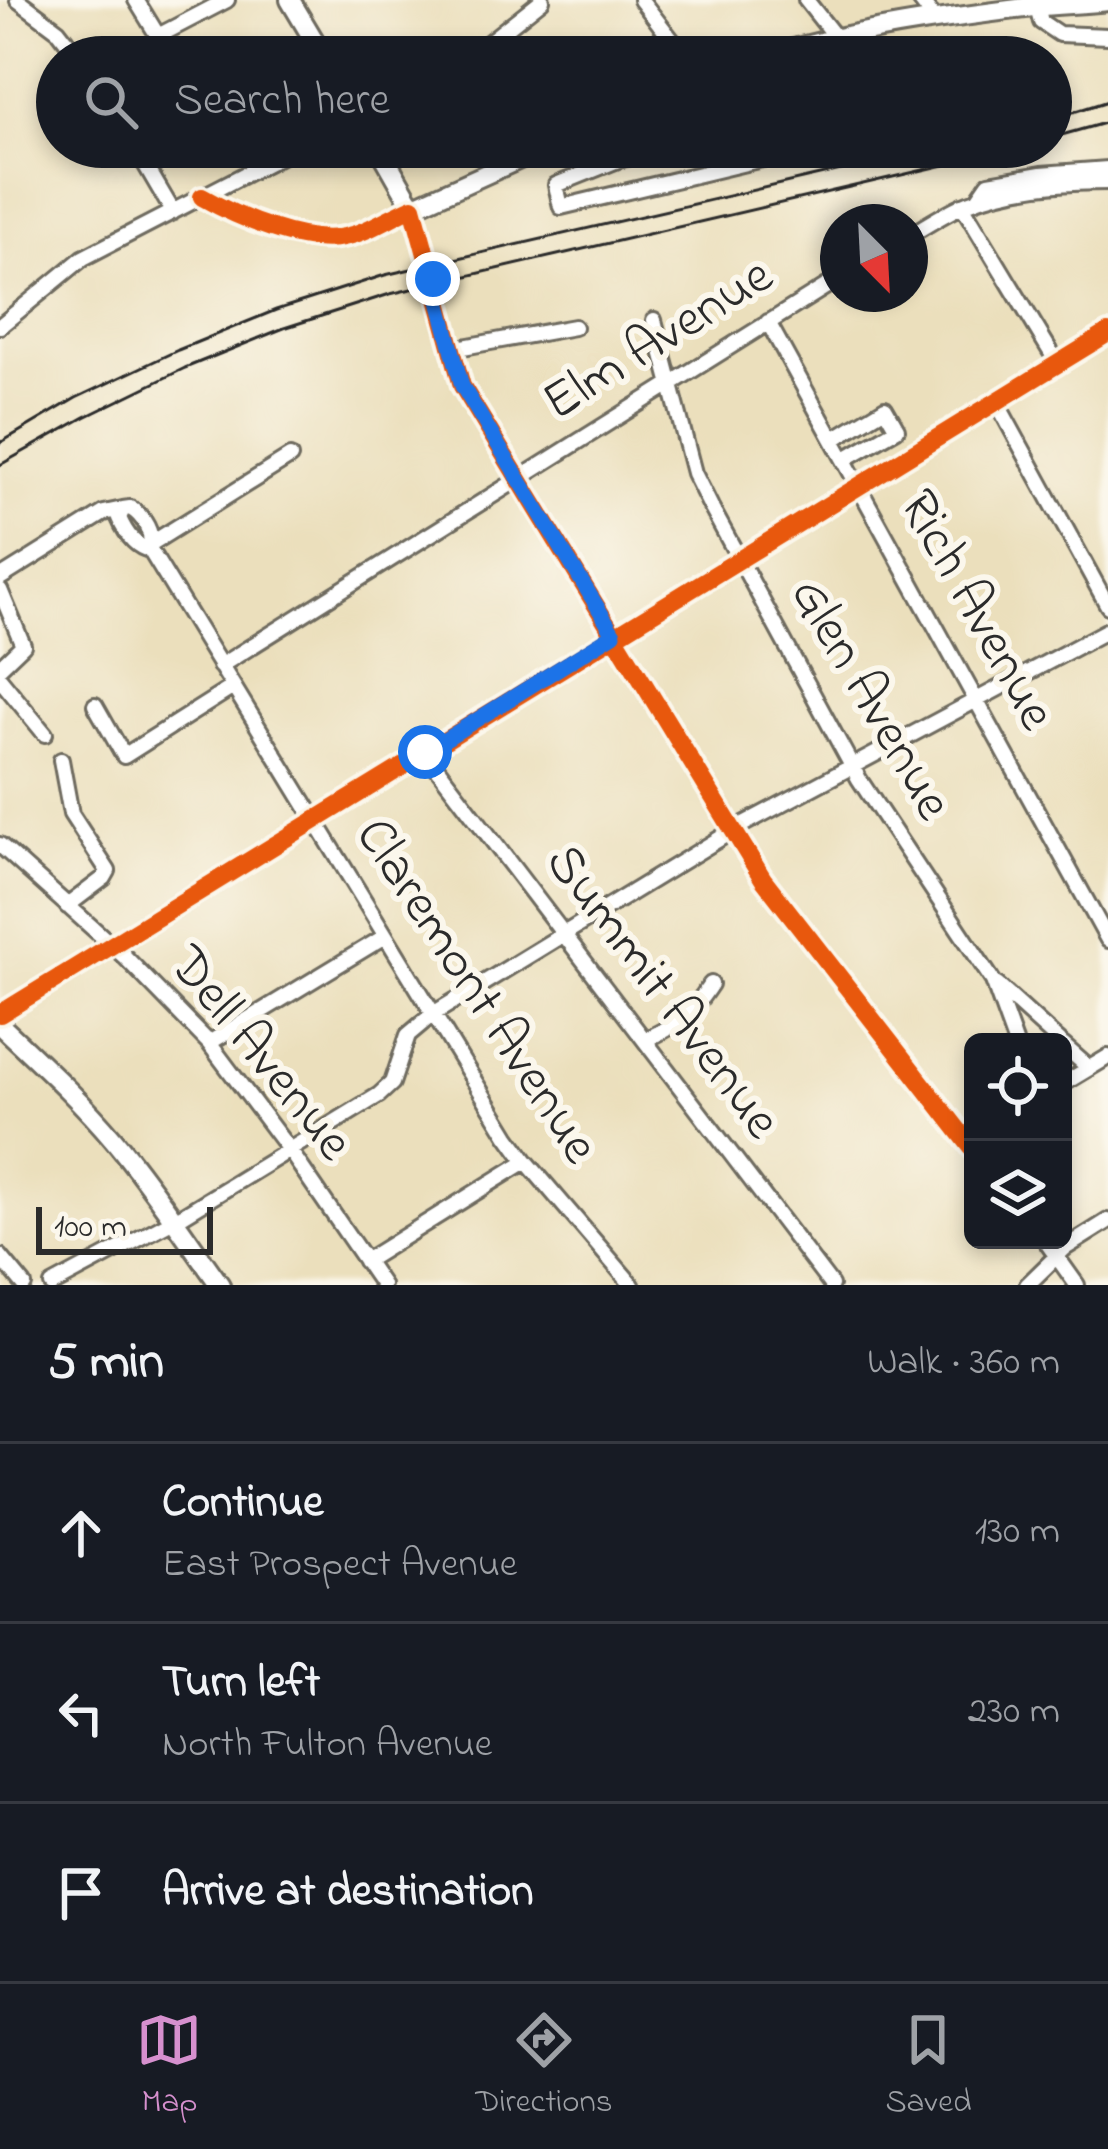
<!DOCTYPE html>
<meta charset="utf-8">
<style>
body{margin:0;font-family:"Indie Flower",sans-serif;background:#20242c;color:#f1f3f6}
.controls{position:absolute;right:36px;bottom:36px;display:grid;overflow:hidden;border-radius:18px;box-shadow:0 6px 18px #0003}
.controls button{width:108px;height:108px;display:grid;place-items:center;padding:0;border:0;border-bottom:3px solid #363941;background:#171b24;color:#f1f3f6;font:60px sans-serif}
.compass{position:absolute;left:820px;top:204px;width:108px;height:108px;border-radius:50%;background:#171b24;box-shadow:0 6px 18px #0003;rotate:156deg}
.scale{position:absolute;left:36px;bottom:30px;width:177px;box-sizing:border-box;padding-left:12px;border:6px solid #2b2b2b;border-top:0;font-size:33px;line-height:42px;white-space:nowrap;color:#2b2b2b;-webkit-text-stroke:9px #fbf7ec;paint-order:stroke}
.stop{position:absolute;width:36px;height:36px;margin:-27px;border:9px solid #1a73e8;border-radius:50%;background:#fff}
.stop.end{background:#1a73e8;border-color:#fff;box-shadow:0 3px 12px #0008}
.list{margin:0;padding:0;list-style:none}
h2{display:flex;justify-content:space-between;align-items:center;height:156px;margin:0;padding:0 48px;font-size:51px}
h2 small{font-size:39px;font-weight:400;color:#9ea1a6}
.list li{display:grid;grid-template-columns:78px 1fr auto;gap:36px;align-items:center;box-sizing:border-box;height:180px;padding:0 48px;border-top:3px solid #363941}
.list b{display:block;font-size:45px;white-space:nowrap}
.list p{margin:0;font-size:39px;white-space:nowrap;color:#9ea1a6}
.list em{font-size:39px;font-style:normal;color:#9ea1a6}
.icon{flex:none;width:66px;height:66px;fill:none;stroke:currentColor;stroke-width:2;stroke-linecap:round;stroke-linejoin:round}
.map{position:relative;flex:none;width:1108px;height:1285px;overflow:hidden}
.search{position:absolute;background:#171b24;box-shadow:0 6px 18px #0003;left:36px;right:36px;top:36px;height:132px;display:flex;align-items:center;gap:30px;box-sizing:border-box;padding:0 42px;border-radius:66px;color:#9ea1a6;font-size:45px}
.sheet{height:696px;background:#171b24}
nav{display:flex;justify-content:space-around;align-items:center;box-sizing:border-box;height:168px;border-top:3px solid #363941;background:#171b24;font-size:33px;color:#9ea1a6}
nav a{display:grid;justify-items:center;gap:6px}
nav .on{color:#d690ce}
.map>svg:first-child{display:block}
</style>
<div class="map">
<svg width="1108" height="1285" viewBox="0 0 1108 1285">
<rect width="100%" height="100%" fill="#fbf7ec"/>
<filter id="ink" filterUnits="userSpaceOnUse"><feTurbulence type="fractalNoise" baseFrequency=".00833" numOctaves="2"/><feDisplacementMap in="SourceGraphic" scale="24" xChannelSelector="R" yChannelSelector="G"/><feConvolveMatrix kernelMatrix="1 2 1 2 8 2 1 2 1" color-interpolation-filters="sRGB"/></filter>
<filter id="wash" filterUnits="userSpaceOnUse"><feTurbulence type="fractalNoise" baseFrequency=".004" numOctaves="4" result="noise"/><feDisplacementMap in="SourceGraphic" scale="48" xChannelSelector="R" yChannelSelector="G"/><feGaussianBlur stdDeviation="2.7" result="paint"/><feColorMatrix in="noise" values="0 0 0 0 0 0 0 0 0 0 0 0 0 0 0 0 0 1.4 0 .05"/><feComposite in="paint" operator="in"/></filter>
<g filter="url(#wash)">
<rect width="100%" height="100%" fill="#ebdfbc"/>
</g>
<g filter="url(#ink)">
<g fill="none" stroke-linecap="round" stroke-linejoin="round">
<!-- minor casing -->
<g stroke="#6e6a5e" stroke-width="20">
<path id="minor" d="M18,0L58,30L79,57
M136,0L158,36L227,0
M641,0L685,57
M806,0L836,38
M920,0L936,21
M1032,0L1037,6L1041,22L1059,34L1108,36
M470,57L542,0
M135,147L173,212
M674,147L618,160L556,185L561,207L813,147
M716,147L723,168
M202,197C237,217 304,246 344,237C367,233 391,216 413,207L415,212
M978,199L989,183L1041,174L1108,169
M962,205L1058,364
M910,235C929,224 948,211 968,203C1011,186 1062,182 1108,182
M439,301L462,386L763,879L973,1149
M654,320L694,473L711,507L859,779L993,981L1015,1042
M768,322L1108,940
M0,326L83,258L298,147
M452,349L574,327
M996,401L1108,606
M834,439L885,408L897,429L845,459
M152,543L290,457
M150,550C135,547 125,532 119,518L123,509L130,508C144,516 154,534 150,550L508,1136L526,1161L632,1285
M0,578L104,513L123,509
M0,590L23,645L0,667
M220,666L838,279
M0,679L45,734
M95,705L124,756L233,687
M425,752L831,1285
M61,760L71,814L108,871L104,878L67,906
M0,845L125,957L209,1043L290,1151L382,1285
M997,985L1060,1042
M0,1014L1108,333
M645,1040C680,1023 689,1017 711,984
M209,1043L384,937
M1063,1045L1089,1068
M1063,1084L1108,1057
M1045,1240L1077,1285
M0,1256L24,1285
M365,1261L526,1161
M52,1285L183,1215L379,1095L392,1083L408,1035L433,1014L742,825L1108,630
M1027,1285L1065,1248L1108,1221"/>
</g>
<!-- major casing -->
<g stroke="#6e6a5e" stroke-width="24">
<path id="major" d="M290,0L324,57
M766,57C852,30 944,18 1033,7C1058,4 1083,4 1108,1
M379,147L413,207L546,147
M0,1025C39,1062 79,1098 114,1140C152,1186 185,1236 220,1285"/>
</g>
<!-- minor -->
<use href="#minor" stroke="#fff" stroke-width="14"/>
<!-- major -->
<use href="#major" stroke="#fff" stroke-width="18"/>
<!-- rail -->
<path stroke="#2b2b2b" stroke-width="3" d="M1051,119L1108,101
M1051,138L1108,122
M0,443L76,398L178,350L276,310L385,275L941,147
M0,465L85,417L185,368L284,328L390,294L1022,147"/>
<!-- minor-bridge casing -->
<g stroke="#6e6a5e" stroke-width="20" stroke-linecap="butt">
<path id="minor-bridge" d="M419,223L439,301"/>
</g>
<!-- minor-bridge -->
<use href="#minor-bridge" stroke="#fff" stroke-width="14"/>
<!-- cycleway casing -->
<g stroke="#fbf7ec" stroke-width="26">
<path id="cycleway" d="M202,197C237,217 304,246 344,237C367,233 391,216 413,207L462,386L763,879L973,1149
M0,1014L1108,333"/>
</g>
<!-- cycleway -->
<use href="#cycleway" stroke="#e8590c" stroke-width="18"/>
</g>
</g>
<g fill="none" stroke-linecap="round" stroke-linejoin="round" filter="url(#ink)">
<!-- route -->
<path stroke="#1a73e8" stroke-width="15" d="M425,752L614,634L462,386L433,279"/>
</g>
<g text-anchor="middle" dominant-baseline="central" stroke-width="12" stroke-linejoin="round" paint-order="stroke">
<!-- street labels -->
<g font-size="54" fill="#2b2b2b" stroke="#fbf7ec">
<text transform="translate(659 341) rotate(-32)">Elm Avenue</text>
<text transform="translate(975 611) rotate(61)">Rich Avenue</text>
<text transform="translate(869 700) rotate(60)">Glen Avenue</text>
<text transform="translate(475 992) rotate(57)">Claremont Avenue</text>
<text transform="translate(661 993) rotate(53)">Summit Avenue</text>
<text transform="translate(259 1055) rotate(51)">Dell Avenue</text>
</g>
</g>
</svg>
<div class="controls">
<button><svg class="icon" aria-label="locate" viewBox="0 0 24 24"><circle cx="12" cy="12" r="6"/><path d="M12 2v4M12 18v4M2 12h4M18 12h4"/></svg></button>
<button><svg class="icon" aria-label="layers" viewBox="0 0 24 24"><path d="M12 4l9 5-9 5-9-5zM3 14l9 5 9-5"/></svg></button>
</div>
<svg class="compass" viewBox="-18 -18 36 36"><path d="M0-13l5 13h-10z" fill="#e53935"/><path d="M0 13l5-13h-10z" fill="#9ea1a6"/></svg>
<div class="scale">100 m</div>
<div class="stop" style="left:425px;top:752px"></div>
<div class="stop end" style="left:433px;top:279px"></div>
<div class="search"><svg class="icon" aria-label="search" viewBox="0 0 24 24"><circle cx="10" cy="10" r="6"/><path d="M15 15l6 6"/></svg>Search here</div>
</div>
<section class="sheet">
<h2>5 min<small>Walk · 360 m</small></h2>
<ul class="list">
<li><svg class="icon" aria-label="ahead" viewBox="0 0 24 24"><path d="M12 20V5M6 11l6-6 6 6"/></svg><div><b>Continue</b><p>East Prospect Avenue</p></div><em>130 m</em></li>
<li><svg class="icon" aria-label="left" viewBox="0 0 24 24"><path d="M17 20v-9H6M10 6l-5 5 5 5"/></svg><div><b>Turn left</b><p>North Fulton Avenue</p></div><em>230 m</em></li>
<li><svg class="icon" aria-label="arrive" viewBox="0 0 24 24"><path d="M6 21V4h12l-3 4 3 4H6"/></svg><div><b>Arrive at destination</b></div></li>
</ul>
</section>
<nav>
<a class="on"><svg class="icon" aria-label="map" viewBox="0 0 24 24"><path d="M3 6l6-2 6 2 6-2v14l-6 2-6-2-6 2zM9 4v14M15 6v14"/></svg>Map</a>
<a><svg class="icon" aria-label="directions" viewBox="0 0 24 24"><path d="M12 3l9 9-9 9-9-9zM9 14v-3h6M13 9l2 2-2 2"/></svg>Directions</a>
<a><svg class="icon" aria-label="saved" viewBox="0 0 24 24"><path d="M7 4h10v16l-5-4-5 4z"/></svg>Saved</a>
</nav>
